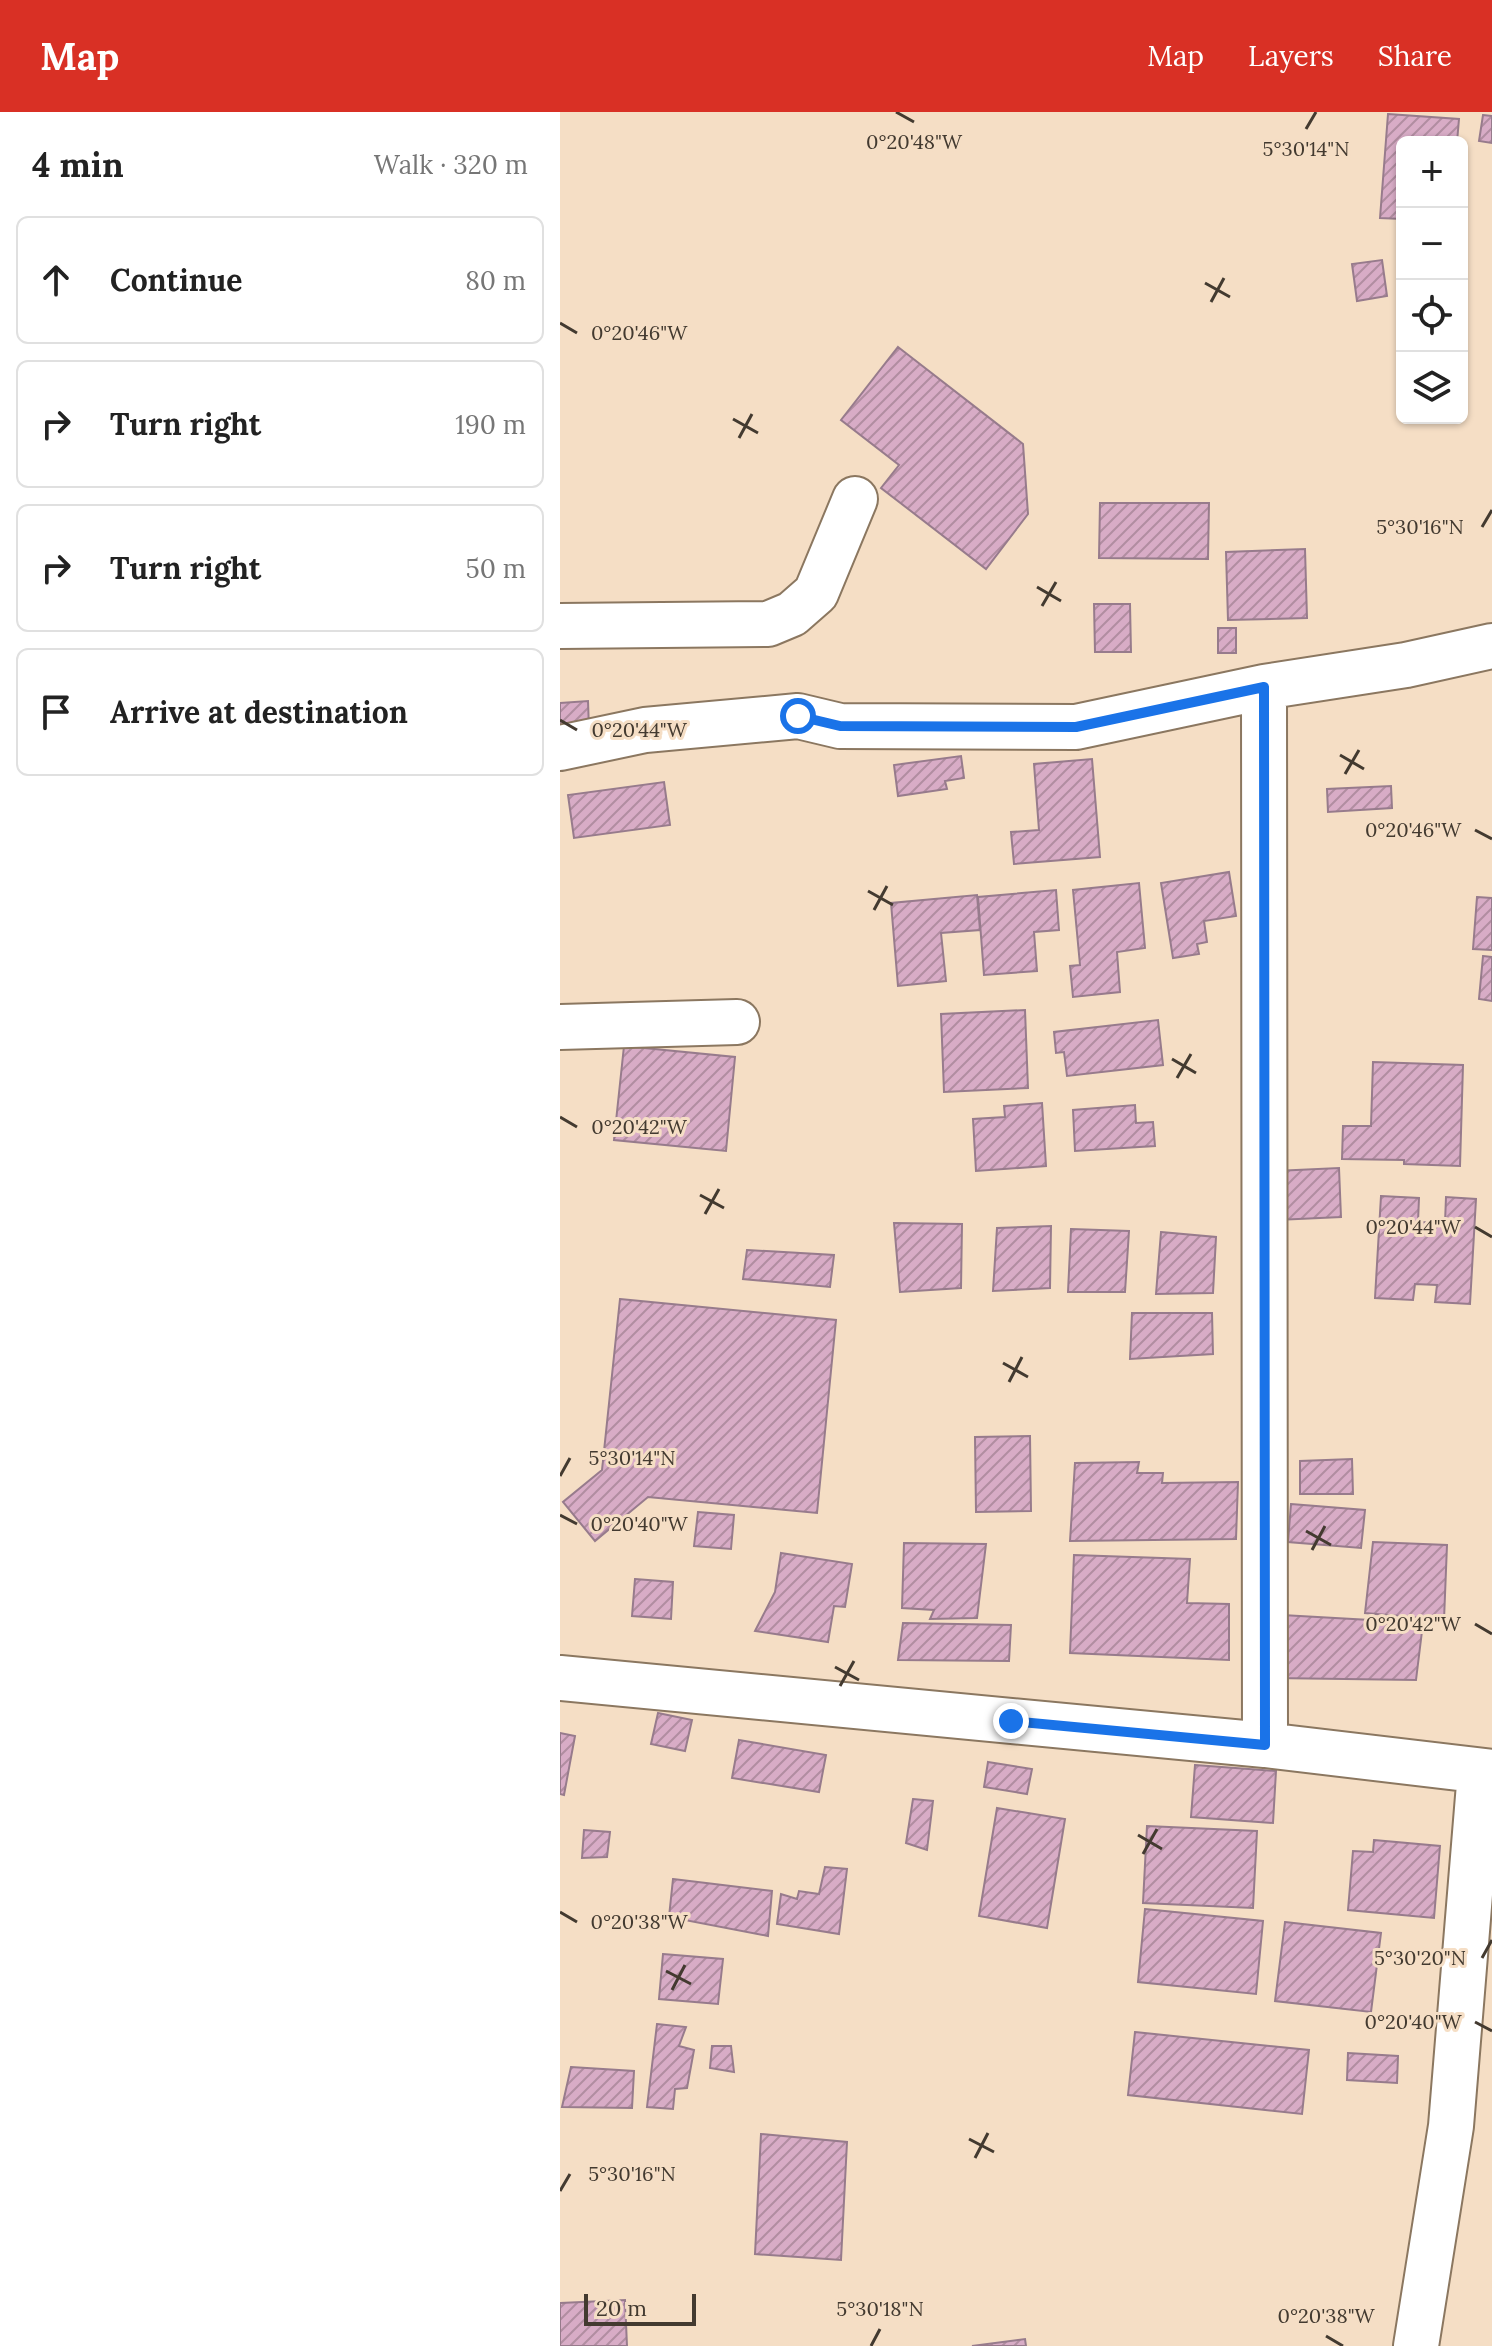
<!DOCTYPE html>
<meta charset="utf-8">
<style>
body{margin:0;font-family:Lora,serif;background:#f2f2f2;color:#222}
.controls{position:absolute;right:24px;top:24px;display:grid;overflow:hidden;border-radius:12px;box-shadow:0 2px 6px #0004}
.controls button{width:72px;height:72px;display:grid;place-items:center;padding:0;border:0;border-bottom:2px solid #e0e0e0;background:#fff;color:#222;font:40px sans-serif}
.scale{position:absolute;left:24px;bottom:20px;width:112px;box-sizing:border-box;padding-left:8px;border:4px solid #433a30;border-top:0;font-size:22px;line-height:28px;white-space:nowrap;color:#433a30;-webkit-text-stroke:6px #f5dec5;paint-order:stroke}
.stop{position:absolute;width:24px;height:24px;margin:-18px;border:6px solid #1a73e8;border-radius:50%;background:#fff}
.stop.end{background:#1a73e8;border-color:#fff;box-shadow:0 2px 8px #0008}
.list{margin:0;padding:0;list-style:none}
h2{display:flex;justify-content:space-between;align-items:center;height:104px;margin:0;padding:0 32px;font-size:34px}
h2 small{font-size:26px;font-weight:400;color:#767676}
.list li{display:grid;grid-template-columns:52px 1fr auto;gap:24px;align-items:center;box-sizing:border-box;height:128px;margin:0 16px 16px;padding:0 16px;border:2px solid #e0e0e0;border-radius:12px}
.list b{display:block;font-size:30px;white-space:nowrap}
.list em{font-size:26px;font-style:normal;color:#767676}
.icon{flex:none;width:44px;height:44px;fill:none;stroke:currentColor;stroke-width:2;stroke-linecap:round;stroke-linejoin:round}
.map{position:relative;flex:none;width:932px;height:2234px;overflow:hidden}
header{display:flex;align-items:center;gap:48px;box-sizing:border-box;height:112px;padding:0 40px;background:#d93025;color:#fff}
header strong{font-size:38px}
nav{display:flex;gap:44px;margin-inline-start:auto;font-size:28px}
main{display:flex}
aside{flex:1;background:#fff}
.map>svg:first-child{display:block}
</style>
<header>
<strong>Map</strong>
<nav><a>Map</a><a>Layers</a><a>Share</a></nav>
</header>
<main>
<aside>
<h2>4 min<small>Walk · 320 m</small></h2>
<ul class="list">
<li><svg class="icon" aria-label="ahead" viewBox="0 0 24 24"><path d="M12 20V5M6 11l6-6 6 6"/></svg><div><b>Continue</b></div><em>80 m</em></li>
<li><svg class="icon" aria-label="right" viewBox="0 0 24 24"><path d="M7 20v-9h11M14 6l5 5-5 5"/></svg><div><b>Turn right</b></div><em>190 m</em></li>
<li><svg class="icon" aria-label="right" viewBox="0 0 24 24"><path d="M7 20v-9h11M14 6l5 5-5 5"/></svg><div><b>Turn right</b></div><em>50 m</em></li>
<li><svg class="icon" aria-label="arrive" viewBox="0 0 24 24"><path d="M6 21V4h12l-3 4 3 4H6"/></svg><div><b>Arrive at destination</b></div></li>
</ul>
</aside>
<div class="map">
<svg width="932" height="2234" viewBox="0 0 932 2234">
<defs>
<pattern id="building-hatch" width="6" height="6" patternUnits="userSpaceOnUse" patternTransform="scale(2)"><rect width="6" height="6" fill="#d8acc6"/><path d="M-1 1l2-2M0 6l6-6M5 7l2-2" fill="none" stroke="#b18da1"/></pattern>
</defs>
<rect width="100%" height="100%" fill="#f5dec5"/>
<!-- building -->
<path fill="url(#building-hatch)" stroke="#977b8c" stroke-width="2" d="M828,2L899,7L897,30H842V107L820,106Z
M923,3L932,4V31L919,29Z
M822,148L827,184L797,189L792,152Z
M338,235L463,332L468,402L426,457L321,376L339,353L281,308Z
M540,391H649L648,447L539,446Z
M745,437L747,506L668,508L666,440Z
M534,492H570L571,540H535Z
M658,516H676V541H658Z
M28,589L29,617L0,619V591Z
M401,644L404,666L385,669L387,677L338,684L334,653Z
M532,647L540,745L454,752L451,720L479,718L474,652Z
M104,670L110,713L14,726L8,683Z
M831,674L832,696L768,700L767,677Z
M669,760L676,804L644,809L647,830L637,832L639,842L613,846L601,771Z
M579,771L585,836L557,840L560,880L513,885L510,854L520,853L513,778Z
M496,778L499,818L474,820L477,859L424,863L418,785Z
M417,783L420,818L381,821L386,869L338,874L331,791Z
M917,785L932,786V838L913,837Z
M923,844L932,845V889L919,887Z
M465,898L468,976L384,980L381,902Z
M598,908L603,953L507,964L504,940L496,941L494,920Z
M64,934L175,945L166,1039L54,1028Z
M813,950L903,953L900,1054L844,1052V1048L782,1047L783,1014H811Z
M482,991L486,1054L416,1059L413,1007L445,1005L444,994Z
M575,993L576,1011L593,1010L595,1034L515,1039L513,998Z
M779,1056L781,1105L717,1108L715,1059Z
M821,1084L859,1086L858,1110L885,1111L886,1085L916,1087L910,1192L875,1190L877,1173L855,1172L853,1188L815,1186Z
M334,1111L402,1112L401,1176L340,1180Z
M491,1114L490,1176L433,1179L437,1116Z
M511,1117L569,1119L565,1180H508Z
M601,1120L656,1125L653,1181L596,1182Z
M187,1138L274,1143L270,1175L183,1167Z
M60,1187L276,1208L257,1401L88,1385L35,1429L3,1390L42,1358Z
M572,1201H652L653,1242L570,1247Z
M470,1324L471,1399L416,1400L415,1325Z
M792,1347L793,1382H740V1349Z
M579,1350L577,1361H603L602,1371L678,1370L676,1427L510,1429L515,1351Z
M731,1392L805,1398L801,1436L728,1430Z
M138,1400L174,1403L171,1437L134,1434Z
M813,1430L887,1433L884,1508L805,1501Z
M344,1431L426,1432L417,1506L370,1507L374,1498L342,1496Z
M221,1441L292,1452L285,1495L274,1494L268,1530L195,1519L215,1480Z
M514,1443L630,1447L627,1491L669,1492V1548L510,1541Z
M75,1467L113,1470L111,1507L72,1504Z
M722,1503L863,1511L856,1568L713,1566Z
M343,1511L451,1513L449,1549L338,1548Z
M98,1601L132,1608L125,1639L91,1632Z
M0,1621L15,1624L4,1683L0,1682Z
M179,1628L266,1643L259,1680L172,1666Z
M428,1650L472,1657L467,1682L424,1675Z
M635,1653L716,1659L713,1711L631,1705Z
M353,1687L373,1689L367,1738L346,1731Z
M437,1696L505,1707L487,1816L419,1804Z
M587,1714L697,1719L693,1796L583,1791Z
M24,1718L50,1720L47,1745L22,1746Z
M814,1728L880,1734L874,1806L788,1798L793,1739L813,1740Z
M265,1755L287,1757L279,1822L217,1812L221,1782L237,1787L239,1779L259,1782Z
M113,1767L212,1779L208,1824L109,1805Z
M585,1797L703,1809L696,1882L578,1870Z
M725,1810L821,1821L811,1900L715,1889Z
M103,1842L163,1847L158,1892L99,1887Z
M97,1912L126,1915L119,1934L134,1938L127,1976L115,1977L113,1997L87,1995Z
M575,1920L749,1938L742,2002L568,1983Z
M152,1934H171L174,1960L150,1956Z
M788,1941L838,1944L837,1971L787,1968Z
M11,1955L74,1959L72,1996L2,1995Z
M201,2022L287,2030L281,2148L195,2142Z
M65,2188L67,2234H0V2191Z
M465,2227L466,2234H412Z"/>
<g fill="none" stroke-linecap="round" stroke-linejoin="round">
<!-- minor casing -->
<g stroke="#8b7760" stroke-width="48">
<path id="minor" d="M0,514L208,512L232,502L256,481L295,387
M704,575L705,1633
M0,636L85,618L238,604L280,614L516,615L704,575L846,553L932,534
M0,915L177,910
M0,1566L705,1633L932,1660
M856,2234L891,2014L920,1660"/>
</g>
<!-- minor -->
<use href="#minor" stroke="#fff" stroke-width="44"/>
</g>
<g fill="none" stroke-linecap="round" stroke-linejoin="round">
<!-- route -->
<path stroke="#1a73e8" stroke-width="10" d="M238,604L280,614L516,615L704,575L705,1633L451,1609"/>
</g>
<!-- ticks -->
<path fill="none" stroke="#433a30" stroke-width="3" d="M336,0L354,10M746,17L756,0M645,171L670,185M651,190L664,166M0,211L17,221M173,307L198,321M179,326L192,302M922,415L932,398M477,475L501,489M482,494L496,470M0,608L17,618M780,643L804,657M785,662L799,638M915,718L932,727M308,779L333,793M314,798L327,774M612,947L636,961M617,966L631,942M0,1005L17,1015M140,1083L164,1096M145,1102L159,1077M915,1115L932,1125M443,1251L468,1265M449,1270L462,1245M0,1364L10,1346M0,1403L17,1412M746,1419L771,1433M752,1438L765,1414M915,1512L932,1522M275,1555L299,1568M280,1574L294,1549M578,1723L602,1737M583,1742L597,1717M0,1800L17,1810M922,1846L932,1828M106,1859L131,1872M112,1878L125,1853M915,1910L932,1919M409,2027L434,2040M415,2046L428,2021M0,2079L10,2062M766,2224L783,2234M311,2234L320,2217"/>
<g font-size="20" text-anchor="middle" fill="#433a30" stroke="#f5dec5" stroke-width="6" stroke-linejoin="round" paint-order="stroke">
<text x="354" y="37">0°20'48"W</text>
<text x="746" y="44">5°30'14"N</text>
<text x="79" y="228">0°20'46"W</text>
<text x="860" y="422">5°30'16"N</text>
<text x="79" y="625">0°20'44"W</text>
<text x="853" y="725">0°20'46"W</text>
<text x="79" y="1022">0°20'42"W</text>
<text x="853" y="1122">0°20'44"W</text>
<text x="72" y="1353">5°30'14"N</text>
<text x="79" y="1419">0°20'40"W</text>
<text x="853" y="1519">0°20'42"W</text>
<text x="79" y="1817">0°20'38"W</text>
<text x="860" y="1853">5°30'20"N</text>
<text x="853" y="1917">0°20'40"W</text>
<text x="72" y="2069">5°30'16"N</text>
<text x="320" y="2204">5°30'18"N</text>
<text x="766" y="2211">0°20'38"W</text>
</g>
</svg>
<div class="controls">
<button>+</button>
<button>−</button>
<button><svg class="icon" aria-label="locate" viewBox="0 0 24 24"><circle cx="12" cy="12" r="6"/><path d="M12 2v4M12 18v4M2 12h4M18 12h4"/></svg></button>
<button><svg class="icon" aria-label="layers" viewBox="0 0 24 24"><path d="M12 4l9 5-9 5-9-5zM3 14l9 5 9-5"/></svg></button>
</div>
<div class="scale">20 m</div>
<div class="stop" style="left:238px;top:604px"></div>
<div class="stop end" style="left:451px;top:1609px"></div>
</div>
</main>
